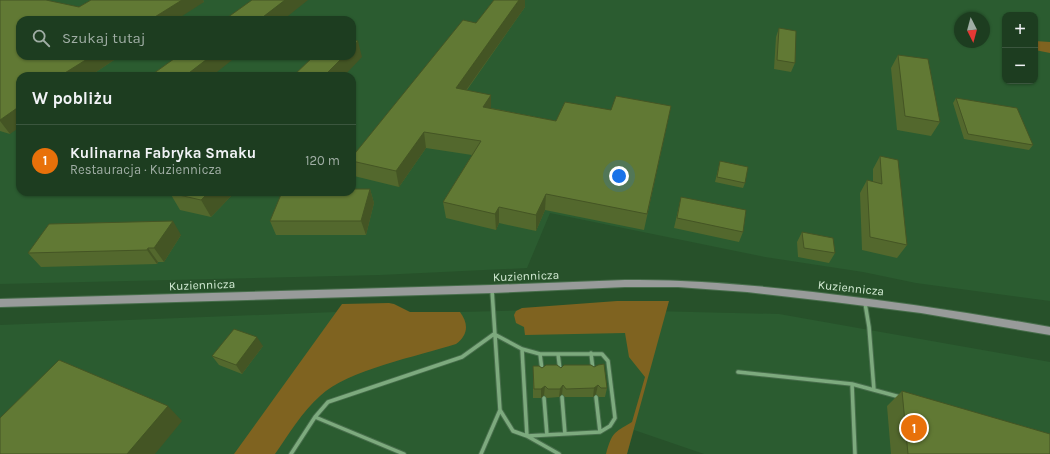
<!DOCTYPE html>
<html lang="pl">
<meta charset="utf-8">
<style>
body{margin:0;font-family:Karla,sans-serif;background:#254429;color:#f1f3f6}
.controls{position:absolute;right:12px;top:12px;display:grid;overflow:hidden;border-radius:8px;box-shadow:0 1px 3px #0004}
.controls button{width:36px;height:36px;display:grid;place-items:center;padding:0;border:0;border-bottom:1px solid #3b563e;background:#1d3d20;color:#f1f3f6;font:20px sans-serif}
.compass{position:absolute;left:954px;top:12px;width:36px;height:36px;border-radius:50%;background:#1d3d20;box-shadow:0 1px 3px #0004;rotate:174deg}
.you{position:absolute;left:619px;top:176px;width:14px;height:14px;margin:-10px;border:3px solid #fff;border-radius:50%;background:#1a73e8;box-shadow:0 0 0 6px #1a73e833}
.badge{display:grid;place-items:center;width:26px;height:26px;border-radius:50%;background:#f08bf5;color:#fff;font-size:13px;font-weight:700}
.pin{position:absolute;translate:-50% -50%;border:2px solid #fff;box-shadow:0 1px 4px #0006}
.list{margin:0;padding:0;list-style:none}
h2{display:flex;justify-content:space-between;align-items:center;height:52px;margin:0;padding:0 16px;font-size:17px}
h2 small{font-size:13px;font-weight:400;color:#a0aea5}
.list li{display:grid;grid-template-columns:26px 1fr auto;gap:12px;align-items:center;box-sizing:border-box;height:72px;padding:0 16px;border-top:1px solid #3b563e}
.list b{display:block;font-size:15px;white-space:nowrap}
.list p{margin:0;font-size:13px;white-space:nowrap;color:#a0aea5}
.list em{font-size:13px;font-style:normal;color:#a0aea5}
.icon{flex:none;width:22px;height:22px;fill:none;stroke:currentColor;stroke-width:2;stroke-linecap:round;stroke-linejoin:round}
.map{position:relative;flex:none;width:1050px;height:454px;overflow:hidden}
.search{position:absolute;background:#1d3d20;box-shadow:0 1px 3px #0004;left:16px;top:16px;width:340px;height:44px;display:flex;align-items:center;gap:10px;box-sizing:border-box;padding:0 14px;border-radius:12px;color:#a0aea5;font-size:15px}
.panel{position:absolute;background:#1d3d20;box-shadow:0 1px 3px #0004;left:16px;top:72px;width:340px;height:124px;border-radius:12px}
.map>svg:first-child{display:block}
</style>
<div class="map">
<svg width="1050" height="454" viewBox="0 0 1050 454">
<rect width="100%" height="100%" fill="#27512a"/>
<!-- built -->
<path fill="#2b5c30" fill-rule="evenodd" d="M0,0H1050V301L916,283L863,272L765,257L550,213L527,268L380,275L0,284ZM1005,15H1035V81H1005ZM960,18H984V42H960ZM20,20H352V56H20ZM20,76H352V192H20Z
M570,309L779,314L1050,362V454H704L634,430L627,454H0V325L336,312H460Z"/>
<!-- green -->
<path fill="#7f6320" d="M1035,41L1050,42V53L1035,50Z
M617,301H669L627,454H606C612,433 613,433 632,422L645,377L629,357L625,333L525,335L524,327L516,323L514,315L516,311L522,308Z
M389,303L394,304L410,312H460C469,324 468,335 456,344C419,356 347,370 320,396C302,412 289,434 275,454H234L342,304Z"/>
<g fill="none" stroke-linecap="round" stroke-linejoin="round">
<!-- lane casing -->
<g stroke="#476d4b" stroke-width="5.5">
<path id="lane" d="M865,303L869,327L874,390L900,397
M494,334L522,349L540,354H602L608,361L615,418L610,426L600,432L527,436L513,431L500,410
M522,349L527,436L559,454
M591,353L593,370
M540,354L542,370
M558,354L560,370
M738,372L852,384L855,454
M852,384L874,390
M562,397L565,434
M596,397L600,432
M544,398L547,435
M315,417L404,454
M291,454L315,417L328,402L462,357L494,334
M481,454L500,410L492,290"/>
</g>
<!-- secondary casing -->
<g stroke="#476d4b" stroke-width="2">
<path id="secondary" d="M625,280C688,279 750,285 813,292C892,301 971,313 1050,327V335L921,313L834,302L747,292L678,287H625L492,293L0,307V299L492,285Z"/>
</g>
<!-- lane -->
<use href="#lane" stroke="#7daa7e" stroke-width="3.5"/>
<!-- secondary -->
<use href="#secondary" fill="#989b9a" fill-rule="evenodd"/>
</g>
<!-- wall -->
<path fill="#53682d" d="M0,0L79,7L91,0H203L204,2L20,56H120L90,76H20L10,134L0,131Z
M494,0H525V7L467,90L491,108L556,121L611,110L671,106L644,230L545,210L536,231L499,223L496,230L446,218L443,202L472,155L426,148L399,187L354,176L352,170V157L476,23Z
M779,28L795,63L791,72L774,69L776,37Z
M898,55L940,122L931,136L897,130L891,68Z
M956,98L1033,145L1029,150L964,139L953,103Z
M880,156L907,245L897,258L862,250L860,193L867,180L873,182V169Z
M720,161L745,183L743,188L715,182Z
M370,189L374,203L366,235H276L270,221Z
M235,192L211,217L180,210L170,193Z
M681,197L743,232L739,242L674,228Z
M802,232L835,253L829,263L798,257L797,242Z
M181,235L164,262H158L157,264L41,267L28,253Z
M263,346L242,374L219,365L212,356Z
M533,366L542,368H561L607,388L605,397H599L596,394L593,397H565L562,394L559,397L547,398L544,395L541,398H533Z
M902,391L1050,454H891L887,406Z"/>
<!-- shaded-wall -->
<path fill="#445524" d="M182,0H203L204,2L176,20H150Z
M285,0H308L283,20H259Z
M519,0H525V7L457,103L456,88Z
M358,41L362,57L344,76H324L344,56H352V48Z
M92,56H120L90,76H60Z
M211,56H237L212,76H185Z
M491,95V110L483,107Z
M20,106V127L10,134L0,121V120Z
M424,132L426,148L399,187L396,171Z
M370,189L374,203L366,235L361,221Z
M209,192H235L211,217L201,200Z
M546,194L545,210L536,231V215Z
M499,207V223L496,230L495,214Z
M173,221L181,235L164,262L154,248Z
M148,248L158,262L157,264L147,250Z
M257,337L263,346L242,374L236,365Z
M563,385L562,394L559,397L560,389Z
M598,385L596,394L593,397L594,388Z
M545,386L544,395L541,398V389Z
M168,406L182,421L155,454H127Z"/>
<!-- building -->
<path fill="#617934" stroke="#445524" d="M0,0H46L79,7L91,0H182L150,20H20V56H92L60,76H20V106L0,120Z
M252,0H285L259,20H224Z
M494,0H519L456,88L491,95L483,107L556,121L565,102L611,110L616,96L671,106L647,214L546,194L536,215L499,207L495,214L443,202L481,141L424,132L396,171L352,161V157L463,20L476,23Z
M779,28L796,31L795,63L777,60Z
M352,40L358,41L352,48Z
M898,55L928,59L940,122L905,116Z
M178,56H211L185,76H150Z
M314,56H344L324,76H293Z
M956,98L1017,108L1033,145L968,134Z
M880,156L898,160L907,245L870,237L867,180L882,184Z
M720,161L748,167L745,183L717,177Z
M352,189H370L361,221H270L282,192H352Z
M171,192H209L201,200L170,193Z
M681,197L746,210L743,232L677,218Z
M173,221L154,248H148L147,250L28,253L49,224Z
M802,232L833,238L835,253L804,248Z
M234,329L257,337L236,365L212,356Z
M59,360L168,406L127,454H0V418Z
M604,364L607,388H601L598,385L594,388L566,389L563,385L560,389H548L545,386L541,389H534L533,366H539L542,368L546,365H557L561,368L564,365H591L594,367L598,365Z
M902,391L1050,434V454H908Z"/>
<g text-anchor="middle" dominant-baseline="central" stroke-width="3" stroke-linejoin="round" paint-order="stroke">
<!-- street labels -->
<g font-size="12" fill="#d4ecd5" stroke="#27512a">
<text transform="translate(526 276) rotate(-2)">Kuziennicza</text>
<text transform="translate(202 285) rotate(-2)">Kuziennicza</text>
<text transform="translate(851 288) rotate(6)">Kuziennicza</text>
</g>
</g>
</svg>
<div class="controls">
<button>+</button>
<button>−</button>
</div>
<svg class="compass" viewBox="-18 -18 36 36"><path d="M0-13l5 13h-10z" fill="#e53935"/><path d="M0 13l5-13h-10z" fill="#a0aea5"/></svg>
<div class="you"></div>
<div class="pin badge" style="left:914px;top:428px;background:#e8710a">1</div>
<div class="search"><svg class="icon" aria-label="search" viewBox="0 0 24 24"><circle cx="10" cy="10" r="6"/><path d="M15 15l6 6"/></svg>Szukaj tutaj</div>
<section class="panel">
<h2>W pobliżu<small></small></h2>
<ul class="list">
<li><span class="badge" style="background:#e8710a">1</span><div><b>Kulinarna Fabryka Smaku</b><p>Restauracja · Kuziennicza</p></div><em>120 m</em></li>
</ul>
</section>
</div>
